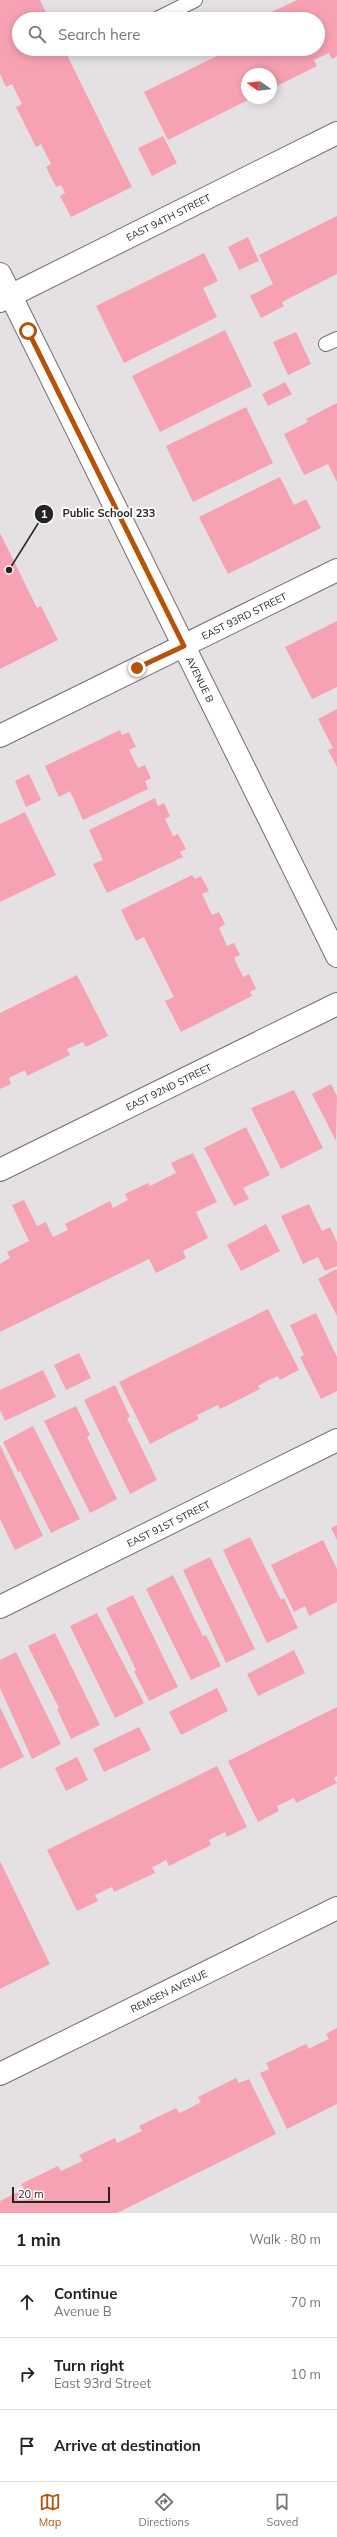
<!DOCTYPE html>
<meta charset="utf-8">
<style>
body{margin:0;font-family:Mulish,sans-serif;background:#f6f6f6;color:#222}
.compass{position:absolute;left:241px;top:68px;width:36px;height:36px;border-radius:50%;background:#fff;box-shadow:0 2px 10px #0003;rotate:284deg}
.scale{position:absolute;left:12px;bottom:10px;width:98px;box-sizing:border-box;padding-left:4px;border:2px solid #252425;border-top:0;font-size:11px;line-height:14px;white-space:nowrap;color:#252425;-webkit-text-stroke:3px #fff;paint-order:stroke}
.stop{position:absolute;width:12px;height:12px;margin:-9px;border:3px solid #b45309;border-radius:50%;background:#fff}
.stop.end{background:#b45309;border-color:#fff;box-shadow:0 1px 4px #0008}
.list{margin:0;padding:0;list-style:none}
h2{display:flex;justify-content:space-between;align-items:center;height:52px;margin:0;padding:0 16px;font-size:17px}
h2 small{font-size:13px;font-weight:400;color:#767676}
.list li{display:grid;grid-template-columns:26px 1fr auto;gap:12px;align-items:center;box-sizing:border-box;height:72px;padding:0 16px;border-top:1px solid #e0e0e0}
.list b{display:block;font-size:15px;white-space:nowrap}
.list p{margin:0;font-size:13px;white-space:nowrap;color:#767676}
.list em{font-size:13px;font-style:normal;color:#767676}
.icon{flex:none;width:22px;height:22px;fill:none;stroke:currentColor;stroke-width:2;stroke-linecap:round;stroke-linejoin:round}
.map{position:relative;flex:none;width:337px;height:2213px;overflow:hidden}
.search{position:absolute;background:#fff;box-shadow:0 2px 10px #0003;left:12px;right:12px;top:12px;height:44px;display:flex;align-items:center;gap:10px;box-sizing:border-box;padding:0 14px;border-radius:22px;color:#767676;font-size:15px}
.sheet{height:268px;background:#fff}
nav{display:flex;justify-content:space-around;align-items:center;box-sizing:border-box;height:56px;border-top:1px solid #e0e0e0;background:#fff;font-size:11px;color:#767676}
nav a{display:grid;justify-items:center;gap:2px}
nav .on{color:#b45309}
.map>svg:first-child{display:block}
</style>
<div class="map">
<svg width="337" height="2213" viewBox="0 0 337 2213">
<rect width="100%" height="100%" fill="#e5e0e3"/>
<!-- building -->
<path fill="#f6a2b3" d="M0,0H40L49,19H19V49H64L132,187L71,217L60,196L65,193L61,185L56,187L46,167L51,164L41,144L36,147L16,107L22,104L12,84L6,87L0,74Z
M297,0H337V56L332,59L329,53L314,60L317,66L271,89V74H247V98H252L168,140L144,92L231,49H318V19H267L265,15Z
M163,136L177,163L152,176L138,148Z
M337,216V274L282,302L284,306L261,318L250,296L273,284L259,255Z
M248,237L259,261L239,270L228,247Z
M204,253L218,281L203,288L217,317L124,363L96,306Z
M225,330L252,386L160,432L132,376Z
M296,332L311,364L288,375L273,342Z
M285,382L292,394L268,406L262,394Z
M337,403V482L328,464L304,475L284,434L308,422L306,419Z
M246,407L273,463L193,502L166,446Z
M280,477L294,505L306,499L321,528L228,574L199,517Z
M0,533L37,608L41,606L58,640L0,669Z
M337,621V687L312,699L285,647Z
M337,709V767L328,750L333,748L318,719Z
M120,730L122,735L129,732L136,747L129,750L138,768L145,765L151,778L145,781L148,789L83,820L70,791L59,797L45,766Z
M29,774L41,800L26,807L15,781Z
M155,798L158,806L164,803L170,816L165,819L173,836L178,834L186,849L180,852L183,857L107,893L93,864L103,860L89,830Z
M25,812L56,875L0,902V824Z
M192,875L195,879L201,876L209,891L202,894L212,915L219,912L225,924L219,928L227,946L234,943L240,955L234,958L243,977L249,974L256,989L250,992L252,996L181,1032L165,1001L174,997L144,937L136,941L121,910Z
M77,975L108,1036L86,1047L83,1042L76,1045L67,1049L70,1055L27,1076L25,1070L9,1078L11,1084L0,1089V1013Z
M331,1084L337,1096L336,1141L312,1094Z
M294,1090L323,1148L281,1169L251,1108Z
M246,1127L270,1175L243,1188L249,1199L234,1206L204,1148Z
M193,1153L217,1202L196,1212L208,1238L183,1251L186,1258L156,1273L149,1259L0,1332V1264L10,1258L7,1252L29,1241L12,1205L24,1200L37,1226L46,1222L53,1237L68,1230L65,1224L110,1201L113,1208L128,1200L125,1194L148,1183L150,1186L176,1173L171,1163Z
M309,1204L322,1231L330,1227L337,1242V1266L325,1271L318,1257L303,1264L281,1216Z
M266,1224L280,1251L241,1271L227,1245Z
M336,1269L337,1270V1316L318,1279Z
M268,1309L299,1370L280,1380L278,1376L267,1381L258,1386L260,1389L220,1409L218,1405L197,1415L199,1419L150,1444L119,1382Z
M316,1313L337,1357V1391L321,1399L300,1357L304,1355L290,1325Z
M79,1353L91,1378L66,1390L54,1365Z
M43,1370L56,1397L5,1421L0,1410V1390Z
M115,1385L130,1417L127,1418L157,1480L130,1494L84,1400Z
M76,1406L90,1435L87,1437L117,1499L90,1513L44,1421Z
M33,1426L80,1519L51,1533L20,1471L18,1472L3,1442Z
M0,1445L43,1536L15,1550L0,1519Z
M337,1525V1540L331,1528Z
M250,1537L281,1600L284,1598L298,1628L267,1643L223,1550Z
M323,1540L337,1569V1602L309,1616L305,1606L294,1612L271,1565Z
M210,1557L255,1649L226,1663L183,1570Z
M173,1575L203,1636L206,1635L221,1666L191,1680L146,1589Z
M133,1595L178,1687L149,1701L134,1671L136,1670L106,1608Z
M97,1613L144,1703L115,1718L70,1626Z
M55,1633L100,1725L71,1739L57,1709L59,1708L28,1646Z
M294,1650L305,1673L258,1696L247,1674Z
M16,1652L61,1744L32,1759L0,1688V1660Z
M217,1688L228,1711L181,1735L169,1712Z
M0,1707L24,1757L0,1769Z
M337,1707V1776L334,1778L337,1783L296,1803L294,1798L277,1806L279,1811L258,1822L228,1761Z
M139,1727L151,1750L104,1772L93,1749Z
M77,1757L88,1780L66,1791L55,1768Z
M217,1766L247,1827L227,1837L225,1832L209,1840L211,1845L169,1866L166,1860L159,1864L152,1867L155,1873L114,1892L112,1887L95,1895L98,1901L77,1911L47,1850Z
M0,1861L50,1964L0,1989Z
M337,2028V2104L287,2129L260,2073L269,2069L266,2063L306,2044L309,2049L318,2044L329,2039L326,2034Z
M236,2078L239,2083L249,2079L276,2134L117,2213H0V2201L24,2189L21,2184L58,2166L61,2171L83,2161L79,2155L115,2138L117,2143L142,2131L139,2126L176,2108L179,2113L190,2108L201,2102L198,2097Z"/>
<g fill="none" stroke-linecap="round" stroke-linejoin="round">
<!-- service casing -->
<g stroke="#736f71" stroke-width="16">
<path id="service" d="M157,19L195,0
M326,344L337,339"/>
</g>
<!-- minor casing -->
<g stroke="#736f71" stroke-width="24">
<g id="minor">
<path id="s1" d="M0,301L337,133"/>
<path id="s2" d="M0,736L337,570"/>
<path id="s3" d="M0,1170L337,1004"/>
<path id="s4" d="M0,1607L337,1440"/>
</g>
</g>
<!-- tertiary casing -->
<g stroke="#736f71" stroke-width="24">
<g id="tertiary">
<path id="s5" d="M0,274L337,956"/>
</g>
</g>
<!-- secondary casing -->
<g stroke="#736f71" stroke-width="24">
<g id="secondary">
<path id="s6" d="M0,2074L337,1908"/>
</g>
</g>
<!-- service -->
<use href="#service" stroke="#fff" stroke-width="14"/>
<!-- minor -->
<use href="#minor" stroke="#fff" stroke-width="22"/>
<!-- tertiary -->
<use href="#tertiary" stroke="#fff" stroke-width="22"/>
<!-- secondary -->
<use href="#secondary" stroke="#fff" stroke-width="22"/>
</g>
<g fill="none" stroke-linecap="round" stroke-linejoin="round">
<!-- route -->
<path stroke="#b45309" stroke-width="5" d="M28,331L184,646L137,668"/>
</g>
<g text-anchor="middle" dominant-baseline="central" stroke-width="4" stroke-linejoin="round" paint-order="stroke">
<!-- street labels -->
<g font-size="10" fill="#252425" stroke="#fff">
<text stroke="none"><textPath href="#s1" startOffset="188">EAST 94TH STREET</textPath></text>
<text stroke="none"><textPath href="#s2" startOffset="272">EAST 93RD STREET</textPath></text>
<text stroke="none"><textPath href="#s5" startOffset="452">AVENUE B</textPath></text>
<text stroke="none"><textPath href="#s3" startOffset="188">EAST 92ND STREET</textPath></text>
<text stroke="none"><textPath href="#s4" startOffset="188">EAST 91ST STREET</textPath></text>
<text stroke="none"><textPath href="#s6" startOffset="188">REMSEN AVENUE</textPath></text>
</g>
</g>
<!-- callouts -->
<path fill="none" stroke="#252425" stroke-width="1.5" d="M9 570L44 514"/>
<g fill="#252425" stroke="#fff" stroke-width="1.5">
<circle cx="9" cy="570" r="4"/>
<circle cx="44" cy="514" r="10"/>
</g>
<g font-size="12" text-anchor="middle" font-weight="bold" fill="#fff">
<text x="44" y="518">1</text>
</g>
<g font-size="11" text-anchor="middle" font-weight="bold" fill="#252425" stroke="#fff" stroke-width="4" stroke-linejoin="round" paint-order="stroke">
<text x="109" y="517">Public School 233</text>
</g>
</svg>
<svg class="compass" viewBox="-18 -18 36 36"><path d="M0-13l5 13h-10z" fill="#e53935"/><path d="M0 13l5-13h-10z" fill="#767676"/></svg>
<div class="scale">20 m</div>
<div class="stop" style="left:28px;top:331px"></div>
<div class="stop end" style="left:137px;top:668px"></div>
<div class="search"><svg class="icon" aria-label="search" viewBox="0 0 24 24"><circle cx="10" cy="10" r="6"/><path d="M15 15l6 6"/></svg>Search here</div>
</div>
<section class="sheet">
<h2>1 min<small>Walk · 80 m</small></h2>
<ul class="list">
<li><svg class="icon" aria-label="ahead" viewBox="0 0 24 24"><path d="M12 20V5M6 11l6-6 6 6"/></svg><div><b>Continue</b><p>Avenue B</p></div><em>70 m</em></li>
<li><svg class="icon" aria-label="right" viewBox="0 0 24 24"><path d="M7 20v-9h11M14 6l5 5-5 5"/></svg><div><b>Turn right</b><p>East 93rd Street</p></div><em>10 m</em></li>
<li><svg class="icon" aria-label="arrive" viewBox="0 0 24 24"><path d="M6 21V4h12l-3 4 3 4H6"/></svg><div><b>Arrive at destination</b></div></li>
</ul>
</section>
<nav>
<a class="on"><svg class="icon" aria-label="map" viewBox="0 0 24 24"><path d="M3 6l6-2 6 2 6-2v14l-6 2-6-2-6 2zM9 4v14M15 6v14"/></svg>Map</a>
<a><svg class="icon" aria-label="directions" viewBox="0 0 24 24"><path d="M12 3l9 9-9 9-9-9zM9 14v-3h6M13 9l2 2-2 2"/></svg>Directions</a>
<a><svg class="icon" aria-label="saved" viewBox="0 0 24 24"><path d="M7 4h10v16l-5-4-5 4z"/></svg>Saved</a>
</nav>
